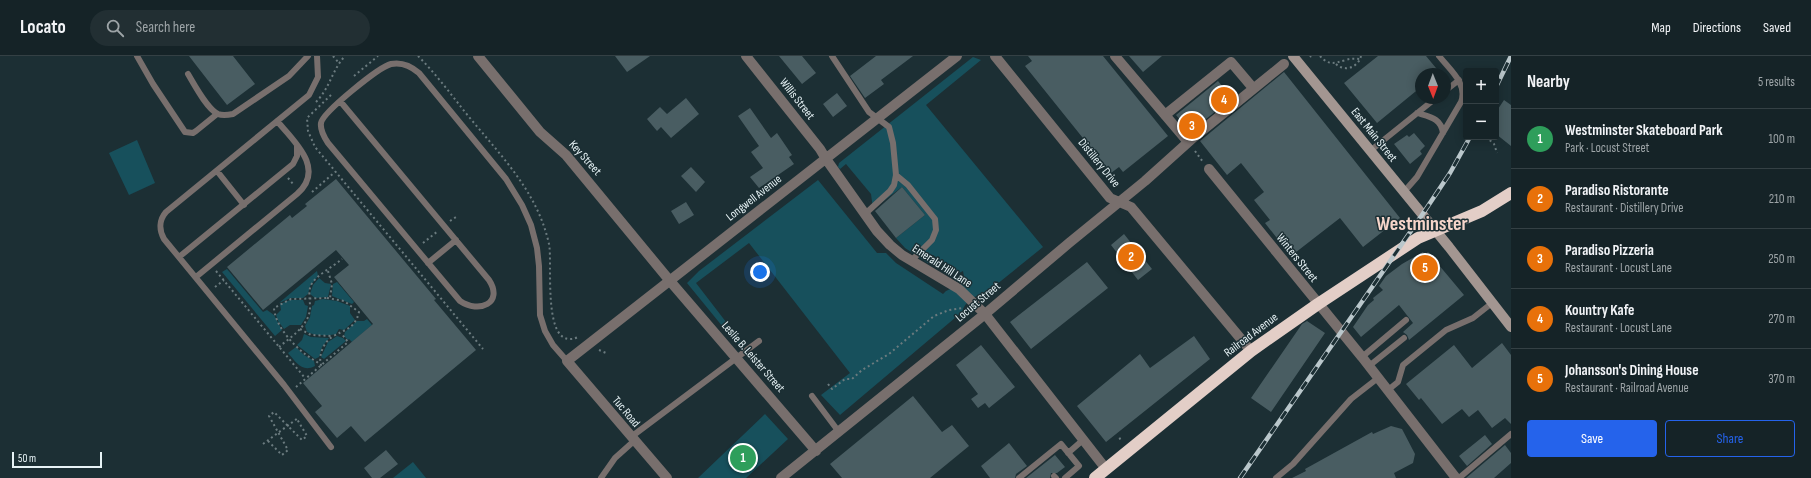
<!DOCTYPE html>
<meta charset="utf-8">
<style>
body{margin:0;font-family:"Sofia Sans Condensed",sans-serif;background:#222f33;color:#f1f3f6}
.controls{position:absolute;right:12px;top:12px;display:grid;overflow:hidden;border-radius:4px;box-shadow:0 2px 10px #0003}
.controls button{width:36px;height:36px;display:grid;place-items:center;padding:0;border:0;border-bottom:1px solid #344044;background:#152327;color:#f1f3f6;font:20px sans-serif}
.compass{position:absolute;left:1415px;top:12px;width:36px;height:36px;border-radius:50%;background:#152327;box-shadow:0 2px 10px #0003;rotate:179deg}
.scale{position:absolute;left:12px;bottom:10px;width:90px;box-sizing:border-box;padding-left:4px;border:2px solid #e7f3f6;border-top:0;font-size:11px;line-height:14px;white-space:nowrap;color:#e7f3f6;-webkit-text-stroke:3px #1c2f34;paint-order:stroke}
.you{position:absolute;left:760px;top:216px;width:14px;height:14px;margin:-10px;border:3px solid #fff;border-radius:50%;background:#1a73e8;box-shadow:0 0 0 6px #1a73e833}
.badge{display:grid;place-items:center;width:26px;height:26px;border-radius:50%;background:#2563eb;color:#fff;font-size:13px;font-weight:700}
.pin{position:absolute;translate:-50% -50%;border:2px solid #fff;box-shadow:0 1px 4px #0006}
.list{margin:0;padding:0;list-style:none}
h2{display:flex;justify-content:space-between;align-items:center;height:52px;margin:0;padding:0 16px;font-size:17px}
h2 small{font-size:13px;font-weight:400;color:#9da4a7}
.list li{display:grid;grid-template-columns:26px 1fr auto;gap:12px;align-items:center;box-sizing:border-box;height:60px;padding:0 16px;border-top:1px solid #344044}
.list b{display:block;font-size:15px;white-space:nowrap}
.list p{margin:0;font-size:13px;white-space:nowrap;color:#9da4a7}
.list em{font-size:13px;font-style:normal;color:#9da4a7}
.actions{display:flex;gap:8px;padding:12px 16px}
.actions a{flex:1;padding:9px 0;border:1px solid #2563eb;border-radius:4px;text-align:center;font-size:14px;color:#2563eb}
.actions .main{background:#2563eb;color:#fff}
.icon{flex:none;width:22px;height:22px;fill:none;stroke:currentColor;stroke-width:2;stroke-linecap:round;stroke-linejoin:round}
.map{position:relative;flex:none;width:1511px;height:422px;overflow:hidden}
header{display:flex;align-items:center;gap:24px;box-sizing:border-box;height:56px;padding:0 20px;background:#152327;border-bottom:1px solid #344044}
header strong{font-size:19px}
nav{display:flex;gap:22px;margin-inline-start:auto;font-size:14px}
.search{width:280px;height:36px;background:#222f33;display:flex;align-items:center;gap:10px;box-sizing:border-box;padding:0 14px;border-radius:22px;color:#9da4a7;font-size:15px}
main{display:flex}
aside{flex:1;background:#152327}
.map>svg:first-child{display:block}
</style>
<header>
<strong>Locato</strong>
<div class="search"><svg class="icon" aria-label="search" viewBox="0 0 24 24"><circle cx="10" cy="10" r="6"/><path d="M15 15l6 6"/></svg>Search here</div>
<nav><a>Map</a><a>Directions</a><a>Saved</a></nav>
</header>
<main>
<div class="map">
<svg width="1511" height="422" viewBox="0 0 1511 422">
<rect width="100%" height="100%" fill="#1c2f34"/>
<!-- green -->
<path fill="#17505c" d="M973,1L981,4L926,49L1043,191L986,237C975,239 965,245 962,256L840,359L821,339L850,317L749,187L696,227L743,288L736,287L687,227L699,215L818,124L877,197H886L896,207L943,238L946,235L965,226L963,215L959,217L933,199L928,207L905,192L896,182L925,159L902,131L873,153L871,138L846,108L840,113L838,111L839,107Z
M137,84L155,127L129,139L109,97Z
M227,213L263,256L267,254L274,259L282,274L275,280L222,216Z
M317,215L318,220L310,230L308,238L303,242H291L279,247Z
M319,222L325,227L331,228L328,241L315,242L310,238L313,229Z
M337,226L354,246L352,248L332,240L333,228Z
M323,243L337,245L350,250V257L355,264L344,274L339,273L336,278C327,280 316,280 307,276L305,270L310,261L312,250L314,249L315,245Z
M290,244H303L305,249L308,250L306,261L301,269H290L284,273L278,265L276,259L281,254L280,248Z
M367,263L372,269L352,286L349,283L348,284L344,280L345,276L357,265H364Z
M304,278L311,281L329,282L322,291L319,301L315,303L297,289L302,284Z
M337,280L343,282L346,285L324,303L321,301L328,286Z
M296,291L304,299L314,305L315,310C302,317 296,306 288,297Z
M765,358L788,383L746,422H698Z
M413,406L426,422H393Z"/>
<!-- building -->
<path fill="#495d62" d="M189,0H233L255,28L227,49Z
M615,0H650L627,16Z
M779,0H802L816,17L802,28Z
M876,0H913L881,24L884,28L865,42L850,20Z
M1028,0H1103L1168,80L1123,116L1119,111L1111,117L1025,10L1032,5Z
M1129,0H1162L1143,16Z
M1378,0H1426L1441,18H1421V31L1377,67L1344,27Z
M1284,16L1400,162L1363,191L1340,162L1291,200L1265,167L1270,164L1254,144L1264,136L1241,107L1227,119L1200,85Z
M1218,25L1232,42L1190,76L1176,59Z
M837,37L847,50L833,61L823,48Z
M686,42L699,58L671,82L661,71L657,75L647,63L660,51L667,58Z
M1504,44L1511,49V90L1496,78V56Z
M750,52L771,82L777,77L792,99L789,101L794,108L759,132L750,121L763,112L751,96L759,90L738,60Z
M1414,77L1425,90L1420,95L1422,98L1410,108L1394,88L1407,79L1409,81Z
M691,111L705,126L696,136L681,120Z
M336,123L436,243L434,244L476,294L365,386L351,370L337,382L315,356L322,350L303,327L373,268L334,221L349,209L336,194L263,254L227,211L290,159L292,162L307,150L305,148Z
M902,131L925,159L896,182L875,155Z
M686,146L694,159L679,168L671,155Z
M1124,178L1152,213L1138,224L1111,189Z
M1423,196L1425,199L1428,196L1464,239L1409,284L1407,279L1403,276L1413,267L1399,249L1361,281L1353,271L1368,249L1374,244L1373,242L1383,234L1379,230L1386,220L1402,208Z
M1087,206L1108,232L1031,293L1010,266Z
M1307,265L1325,277L1271,356L1251,342L1302,268Z
M1194,280L1210,303L1106,386L1077,350L1140,298L1150,312Z
M1502,287L1511,299V368L1505,362L1492,372L1478,354L1469,361L1462,353L1442,368L1421,342L1419,344L1406,328L1454,289L1472,312Z
M981,289L1015,331L989,352L985,347L978,352L971,343L978,338L956,309Z
M913,340L942,376L952,369L969,390L930,422H842L830,408Z
M1391,370L1402,373L1415,398L1413,407L1394,417L1396,422H1292L1306,415L1305,413L1372,376L1373,378Z
M1485,379L1492,388L1467,410L1459,400Z
M1009,387L1027,410L1016,418L1015,422H990L981,410Z
M1505,389L1511,397V407L1494,422H1466Z
M386,394L398,408L380,422H372L364,412Z
M1055,399L1065,411L1057,417H1051L1050,422H1026Z"/>
<g fill="none" stroke-linecap="round" stroke-linejoin="round">
<!-- path -->
<path stroke="#6b7b7f" stroke-width="2" stroke-dasharray="2 3" stroke-linecap="butt" d="M333,0L339,7
M418,0C435,17 450,37 465,56C499,98 537,134 549,188C553,206 541,298 578,281
M1320,0C1329,10 1334,7 1346,4C1351,2 1356,3 1362,3
M1310,1L1311,0
M1336,8C1344,16 1358,12 1361,0
M354,20L378,0
M331,39L307,62L308,75L315,91L483,293
M316,46C330,32 332,14 345,0
M1486,81L1494,88L1497,97
M1195,95L1203,106
M288,122L294,129
M312,136L335,116
M450,165L456,161
M423,187L438,175
M216,215L305,322
M328,215L332,228L330,242
M215,231L224,224
M327,242L344,245L359,256C355,273 345,273 332,281C324,286 318,299 321,309C316,305 310,302 305,298C292,288 275,269 274,252L291,243Z
M300,273L311,279L331,280
M279,291C292,280 310,269 310,251C310,243 308,236 311,229C316,219 333,211 342,203
M599,294L606,297
M828,328L832,333L845,323H852L862,314L889,298L934,260L949,254L963,252
M296,331L348,286L341,277
M1119,383L1121,382
M268,385L282,399L288,394L269,360L274,356L302,384L307,380L297,363
M263,388L298,362"/>
<!-- lane -->
<path stroke="#786f6d" stroke-width="6" d="M137,0L153,28L185,76L193,77L196,75L217,58
M317,0L318,21L309,39L166,156C159,164 159,174 164,183L284,329L331,391
M832,0L869,56L889,71L893,87L896,119L894,129L890,135L865,158
M188,18C194,28 207,53 218,58C223,60 228,59 233,58L289,20L308,0
M1445,35L1459,24
M340,45L489,224C504,247 479,258 460,245L328,87C324,81 320,74 321,67C323,56 379,11 391,8C401,6 411,10 419,17L506,123L522,149L531,169L537,192L539,210L540,259L545,275L553,289L567,305
M1417,57C1430,61 1441,62 1443,77
M1370,95L1436,42
M217,115L244,149
M896,119L908,129L935,163L936,174L932,184L911,205
M1403,137L1417,121L1461,46C1468,28 1450,14 1439,0
M179,201L293,108L297,100V90
M428,207L456,184
M196,221L297,138C326,113 294,85 277,65
M1362,301L1406,264
M1369,310L1404,282
M1388,334L1398,326L1403,309L1446,274L1473,262L1492,247
M812,340L839,376
M631,381L759,285
M1068,397L1083,384
M1054,420L1056,422
M601,422L615,402L634,385
M1019,422L1061,388L1079,410L1065,422
M1276,422L1293,408L1351,343L1378,322
M1459,422L1511,378"/>
<!-- street -->
<path stroke="#786f6d" stroke-width="10" d="M478,0L540,76L566,99L670,225L816,395
M746,0L820,93L826,103L877,175L890,189L902,199L959,233L985,258L1106,413
M995,0L1110,142L1131,151L1251,295
M1115,0L1188,86
M1165,59L1231,6L1253,32
M1209,113L1362,301L1456,422
M667,422L567,305L957,0
M781,422L985,258L1069,187L1145,125L1194,81L1284,8"/>
<!-- secondary -->
<path stroke="#a39691" stroke-width="10" d="M1293,0L1449,191L1511,271"/>
<!-- highway -->
<path stroke="#e3cec7" stroke-width="12" d="M1095,422L1251,295L1318,248L1418,182L1482,155L1511,137"/>
<!-- rail casing -->
<g stroke="#bac7cb" stroke-width="4.5">
<path id="rail" d="M1496,31L1511,0
M1240,422L1422,159L1450,117L1470,81"/>
</g>
<!-- rail -->
<use href="#rail" stroke="#1c2f34" stroke-width="3" stroke-dasharray="9" stroke-linecap="butt"/>
</g>
<g text-anchor="middle" dominant-baseline="central" stroke-width="3" stroke-linejoin="round" paint-order="stroke">
<!-- street labels -->
<g font-size="12" fill="#e7f3f6" stroke="#1c2f34">
<text transform="translate(797 43) rotate(52)">Willis Street</text>
<text transform="translate(1374 79) rotate(51)">East Main Street</text>
<text transform="translate(585 102) rotate(48)">Key Street</text>
<text transform="translate(1099 107) rotate(51)">Distillery Drive</text>
<text transform="translate(754 142) rotate(-38)">Longwell Avenue</text>
<text transform="translate(1297 202) rotate(51)">Winters Street</text>
<text transform="translate(942 210) rotate(33)">Emerald Hill Lane</text>
<text transform="translate(978 246) rotate(-40)">Locust Street</text>
<text transform="translate(1251 279) rotate(-37)">Railroad Avenue</text>
<text transform="translate(753 301) rotate(49)">Leslie B. Leister Street</text>
<text transform="translate(626 356) rotate(50)">Tuc Road</text>
</g>
<!-- town labels -->
<g font-size="20" font-weight="bold" fill="#f6d5ca" stroke="#1c2f34">
<text x="1422" y="168">Westminster</text>
</g>
</g>
</svg>
<div class="controls">
<button>+</button>
<button>−</button>
</div>
<svg class="compass" viewBox="-18 -18 36 36"><path d="M0-13l5 13h-10z" fill="#e53935"/><path d="M0 13l5-13h-10z" fill="#9da4a7"/></svg>
<div class="scale">50 m</div>
<div class="you"></div>
<div class="pin badge" style="left:743px;top:402px;background:#2e9e5b">1</div>
<div class="pin badge" style="left:1131px;top:201px;background:#e8710a">2</div>
<div class="pin badge" style="left:1192px;top:70px;background:#e8710a">3</div>
<div class="pin badge" style="left:1224px;top:44px;background:#e8710a">4</div>
<div class="pin badge" style="left:1425px;top:212px;background:#e8710a">5</div>
</div>
<aside>
<h2>Nearby<small>5 results</small></h2>
<ul class="list">
<li><span class="badge" style="background:#2e9e5b">1</span><div><b>Westminster Skateboard Park</b><p>Park · Locust Street</p></div><em>100 m</em></li>
<li><span class="badge" style="background:#e8710a">2</span><div><b>Paradiso Ristorante</b><p>Restaurant · Distillery Drive</p></div><em>210 m</em></li>
<li><span class="badge" style="background:#e8710a">3</span><div><b>Paradiso Pizzeria</b><p>Restaurant · Locust Lane</p></div><em>250 m</em></li>
<li><span class="badge" style="background:#e8710a">4</span><div><b>Kountry Kafe</b><p>Restaurant · Locust Lane</p></div><em>270 m</em></li>
<li><span class="badge" style="background:#e8710a">5</span><div><b>Johansson's Dining House</b><p>Restaurant · Railroad Avenue</p></div><em>370 m</em></li>
</ul>
<div class="actions"><a class="main">Save</a><a>Share</a></div>
</aside>
</main>
